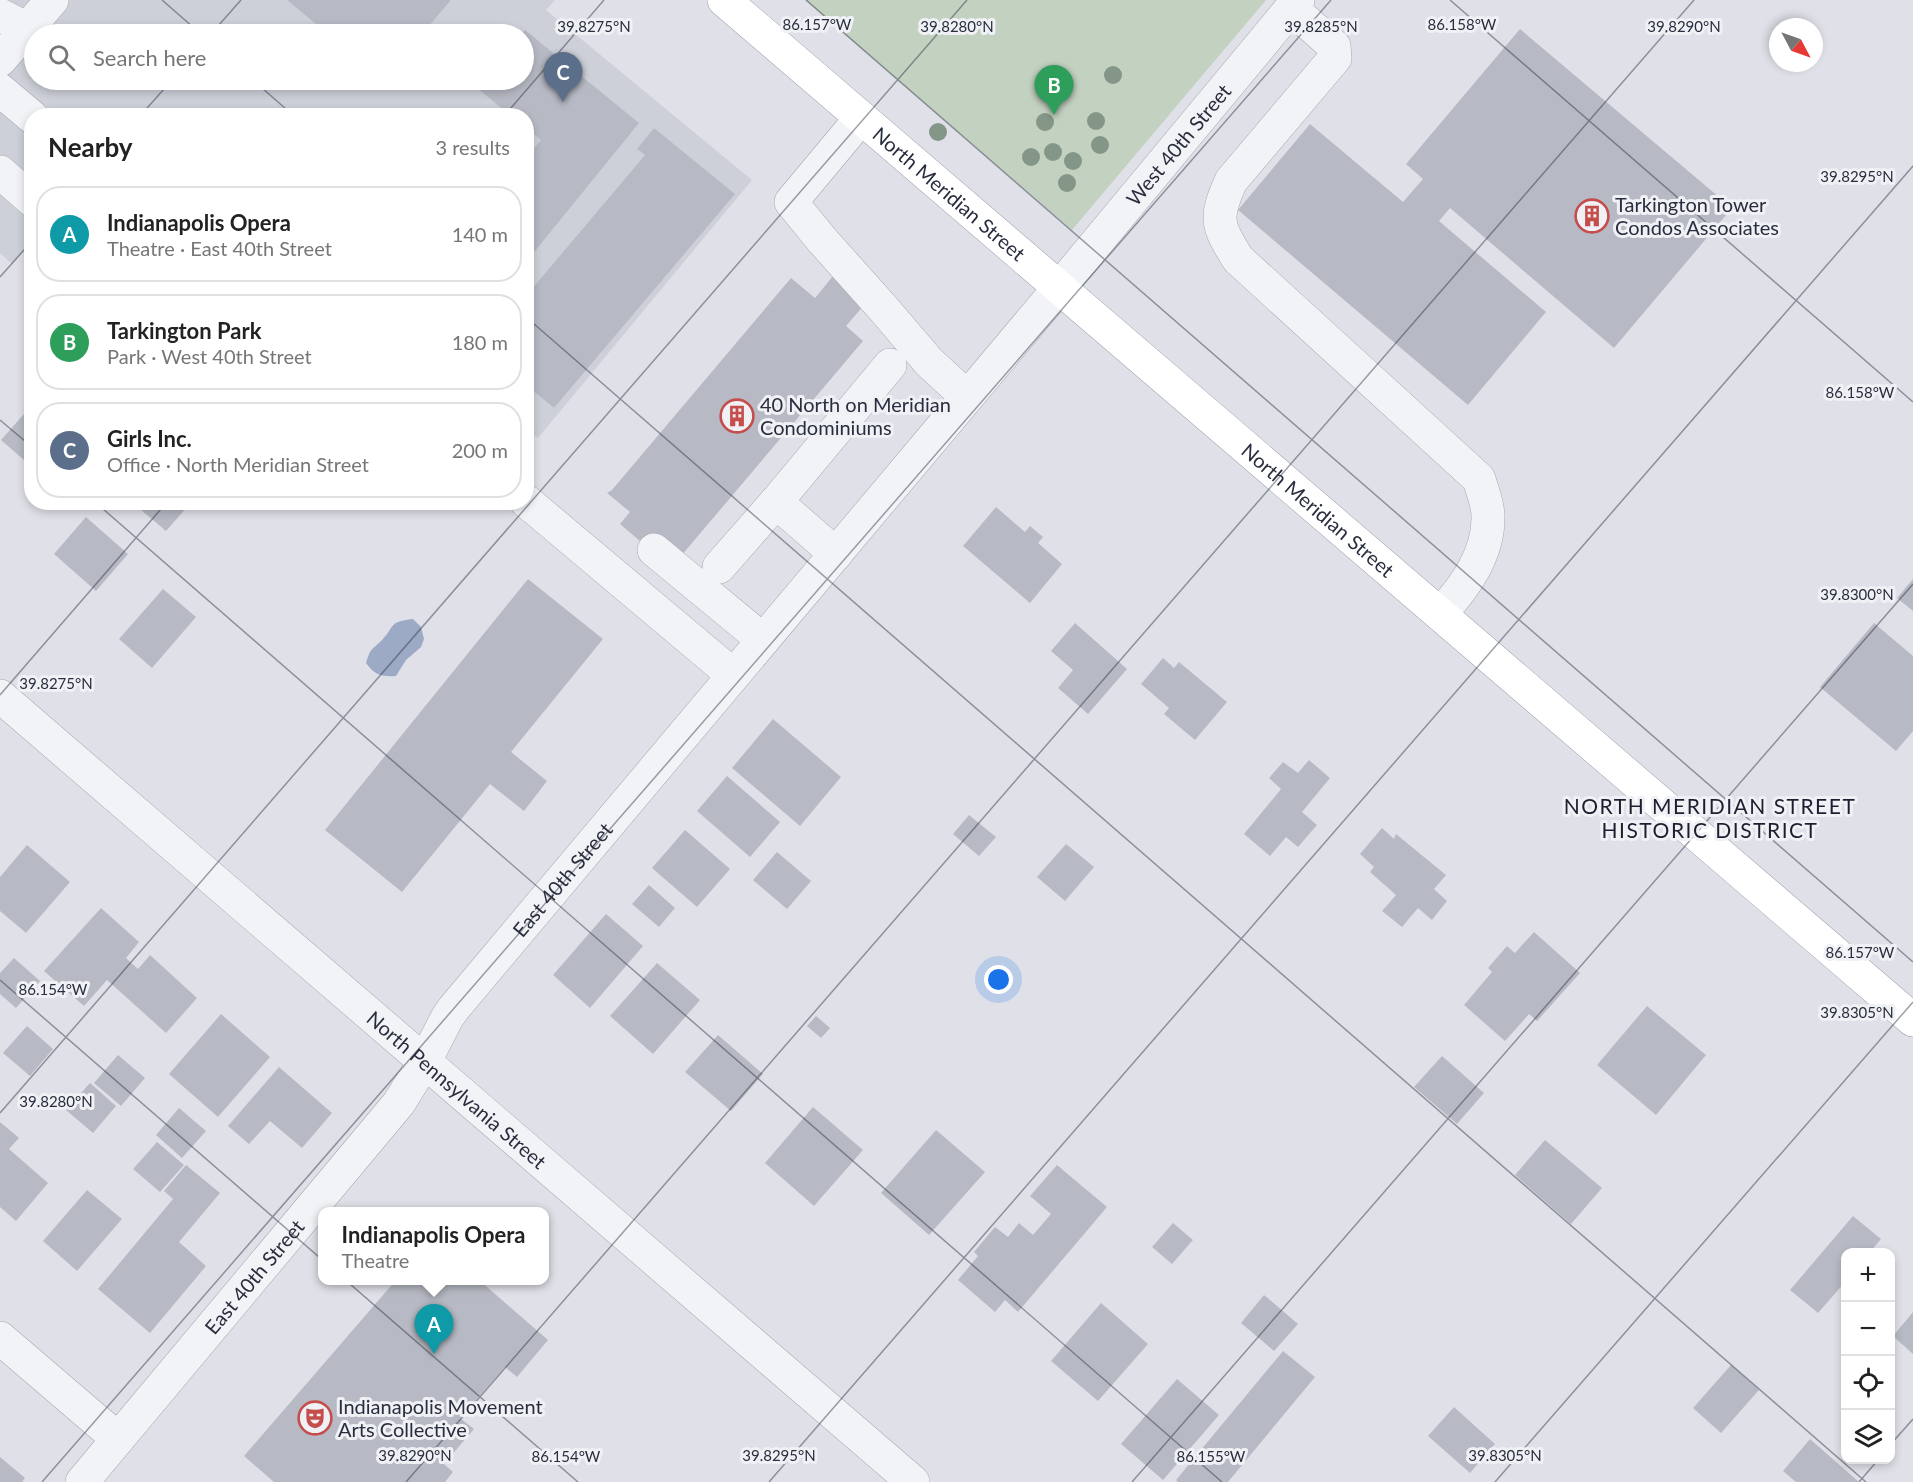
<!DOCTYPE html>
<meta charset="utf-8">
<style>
body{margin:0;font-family:Lato,sans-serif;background:#f6f6f6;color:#222}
.controls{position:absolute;right:18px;bottom:18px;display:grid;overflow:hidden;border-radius:12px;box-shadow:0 3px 9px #0003}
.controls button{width:54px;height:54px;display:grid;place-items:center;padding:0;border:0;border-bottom:2px solid #e0e0e0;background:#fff;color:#222;font:30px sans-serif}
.compass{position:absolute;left:1769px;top:18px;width:54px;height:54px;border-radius:50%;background:#fff;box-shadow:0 3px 9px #0003;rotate:131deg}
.you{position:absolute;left:999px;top:980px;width:21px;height:21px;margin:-15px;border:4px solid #fff;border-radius:50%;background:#1a73e8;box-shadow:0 0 0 9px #1a73e833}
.badge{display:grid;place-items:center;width:39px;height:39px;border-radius:50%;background:#b45309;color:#fff;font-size:20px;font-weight:700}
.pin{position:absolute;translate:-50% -50px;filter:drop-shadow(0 2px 3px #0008)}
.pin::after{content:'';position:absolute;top:32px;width:21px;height:18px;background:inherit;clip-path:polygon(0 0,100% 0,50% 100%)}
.popup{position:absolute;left:318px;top:1207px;width:231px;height:78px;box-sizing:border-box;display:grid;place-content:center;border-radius:12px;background:#fff;filter:drop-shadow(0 2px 4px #0005);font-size:20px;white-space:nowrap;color:#767676}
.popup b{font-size:22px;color:#222}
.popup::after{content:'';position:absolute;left:50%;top:100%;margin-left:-12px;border:12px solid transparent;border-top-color:#fff}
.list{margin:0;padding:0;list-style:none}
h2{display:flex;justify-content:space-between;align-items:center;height:78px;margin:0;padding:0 24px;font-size:26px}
h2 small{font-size:20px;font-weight:400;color:#767676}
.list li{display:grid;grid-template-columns:39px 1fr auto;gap:18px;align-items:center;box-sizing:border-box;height:96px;margin:0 12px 12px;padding:0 12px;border:2px solid #e0e0e0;border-radius:24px}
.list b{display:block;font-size:22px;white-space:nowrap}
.list p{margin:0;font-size:20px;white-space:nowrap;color:#767676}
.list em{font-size:20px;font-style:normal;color:#767676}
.icon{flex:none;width:33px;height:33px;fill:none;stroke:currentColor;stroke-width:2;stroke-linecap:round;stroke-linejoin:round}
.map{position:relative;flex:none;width:1913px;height:1482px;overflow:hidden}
.search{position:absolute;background:#fff;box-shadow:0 3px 9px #0003;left:24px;top:24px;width:510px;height:66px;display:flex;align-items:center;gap:15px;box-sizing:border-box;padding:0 21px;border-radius:33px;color:#767676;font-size:22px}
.panel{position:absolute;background:#fff;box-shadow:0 3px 9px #0003;left:24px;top:108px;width:510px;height:402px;border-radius:24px}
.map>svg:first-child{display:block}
</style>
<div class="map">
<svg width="1913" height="1482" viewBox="0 0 1913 1482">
<rect width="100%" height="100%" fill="#e0e1e8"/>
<!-- built -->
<path fill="#ced0d9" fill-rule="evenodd" d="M0,0H555L546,10L752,180L538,438L526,429V116H32L31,242L12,264L0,253ZM34,34H524V80H34Z"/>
<!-- green -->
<path fill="#c3d1c1" d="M805,0H1266L1072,230Z"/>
<!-- water -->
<path fill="#9daac5" d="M413,619L421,627L424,639L421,647L406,660L396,676C381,677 375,675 366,663C371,647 371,651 382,640C396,625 388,622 413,619Z"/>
<!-- building -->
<path fill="#b7bac4" d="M287,0H451L422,34H328Z
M1520,29L1732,208L1614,348L1450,208L1439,221L1546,312L1468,405L1238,210L1310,124L1403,202L1423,179L1406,164Z
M525,30L639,123L526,262V158L541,140L526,128V116H511L477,88L484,80H524V34H521Z
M654,128L735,194L554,408L526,385V296L645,155L637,149Z
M833,276L865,304L846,326L863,341L681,556L647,547L620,524L630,512L607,493L612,490L791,278L815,298Z
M32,405V467L1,440Z
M148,502H185L188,506L166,531L141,510Z
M996,507L1025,532L1030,526L1043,537L1038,543L1062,564L1030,603L963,546Z
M86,517L128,554L96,591L54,554Z
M528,579L603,639L511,752L547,781L524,811L490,784L402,892L325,830Z
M1913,579V611L1897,598Z
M163,589L196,617L152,668L119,639Z
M1075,623L1127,669L1088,714L1058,688L1073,670L1051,651Z
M1874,623L1913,656V731L1896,751L1820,687Z
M1163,658L1174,668L1179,662L1227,702L1195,740L1164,714L1169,708L1141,684Z
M773,719L841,777L800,826L732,768Z
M1309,760L1330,778L1302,812L1317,825L1298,847L1286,837L1270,856L1244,834L1281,789L1269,778L1283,762L1298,773Z
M727,776L780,822L750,857L697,811Z
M969,815L996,837L979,856L953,834Z
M1382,828L1394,839L1396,834L1446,875L1434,889L1447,901L1432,920L1418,908L1402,927L1382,911L1396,895L1370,872L1374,867L1360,854Z
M685,830L730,869L697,907L652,868Z
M1066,844L1094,867L1065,901L1037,877Z
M27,845L70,882L26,933L0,911V877Z
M777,852L811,881L787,909L753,880Z
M649,885L675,908L659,927L632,904Z
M101,908L139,942L126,958L138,969L150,955L197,998L166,1033L107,980L84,1006L44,971Z
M606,914L643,946L590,1008L553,975Z
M1534,932L1580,973L1537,1021L1529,1014L1505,1041L1464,1005L1492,972L1488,968L1507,946L1515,953Z
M14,958L40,981L16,1008L0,994V973Z
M657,963L700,1000L653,1054L610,1016Z
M1647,1006L1706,1055L1656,1115L1597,1065Z
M221,1014L270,1057L218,1117L169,1074Z
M816,1016L830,1028L821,1038L807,1026Z
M27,1026L53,1049L30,1076L3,1053Z
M718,1035L763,1074L731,1111L685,1072Z
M118,1055L145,1078L121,1106L94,1083Z
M1442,1056L1484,1093L1457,1124L1414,1087Z
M279,1067L332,1113L302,1148L270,1121L249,1144L228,1126Z
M90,1083L116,1106L93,1133L66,1110Z
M813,1107L863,1150L814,1206L765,1163Z
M179,1108L206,1131L182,1158L156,1135Z
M0,1122L19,1138L9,1149L48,1183L16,1221L0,1207Z
M936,1130L985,1172L929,1235L881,1193Z
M1545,1140L1602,1188L1571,1224L1515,1175Z
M157,1142L184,1165L160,1192L133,1169Z
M186,1165L220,1193L179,1242L206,1266L150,1333L98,1289L173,1199L164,1191Z
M1057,1165L1107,1207L1018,1312L1005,1300L995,1312L958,1280L978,1256L974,1252L995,1227L1008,1237L1019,1223L1033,1235L1051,1214L1030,1196Z
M87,1190L122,1219L77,1271L43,1241Z
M1853,1216L1881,1239L1870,1252H1846V1281L1818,1313L1790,1290Z
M1173,1223L1193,1240L1172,1264L1152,1247Z
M396,1280H479L548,1340L517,1377L505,1367L460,1418L474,1429L444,1464L453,1472L445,1482H274L244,1456Z
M1264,1295L1298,1324L1274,1351L1241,1323Z
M1101,1303L1148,1344L1098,1401L1051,1361Z
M1913,1312V1354L1893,1336Z
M1283,1351L1315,1377L1228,1482H1178L1176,1480Z
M1731,1365L1759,1390L1721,1433L1693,1408Z
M1177,1379L1219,1415L1163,1480L1121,1444Z
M1454,1407L1495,1444L1470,1473L1428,1436Z
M1810,1439L1859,1482H1796L1783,1471Z
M0,1457L25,1478L22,1482H0Z"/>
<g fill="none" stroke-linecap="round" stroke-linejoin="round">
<!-- minor casing -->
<g stroke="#a5a8b2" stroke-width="34">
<g id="minor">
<path d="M1291,8L1334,46L1335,58L1231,181C1214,219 1217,225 1238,259L1479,479C1482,490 1488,504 1488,516C1489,554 1465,587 1440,614"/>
<path d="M0,15L27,29L52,0"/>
<path d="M0,60L27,29"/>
<path d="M0,90L32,117"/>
<path d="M861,118L791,202L822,240L882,307L929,362L967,397"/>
<path d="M0,172L32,200"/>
<path d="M526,501L733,675"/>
<path d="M776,502L836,554"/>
<path d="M654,550L763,640"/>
<path d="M719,567L776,502L890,365"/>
<path id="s1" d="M0,696L913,1482"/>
<path d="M0,1338L118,1439"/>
<path id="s2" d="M82,1482L399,1103L425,1061L447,1018L454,1008L1059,288L1298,0"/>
</g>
</g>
<!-- major casing -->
<g stroke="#a0a4b3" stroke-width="34">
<g id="major">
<path id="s3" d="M724,0L1913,1020"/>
</g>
</g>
<!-- minor -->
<use href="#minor" stroke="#f2f3f6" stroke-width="33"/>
<!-- major -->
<use href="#major" stroke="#fff" stroke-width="33"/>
</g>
<!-- trees -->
<g fill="#849687">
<circle cx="1113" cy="75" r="9"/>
<circle cx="1096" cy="121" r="9"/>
<circle cx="1045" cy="122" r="9"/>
<circle cx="938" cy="132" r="9"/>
<circle cx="1100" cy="145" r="9"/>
<circle cx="1053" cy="152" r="9"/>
<circle cx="1031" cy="157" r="9"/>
<circle cx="1073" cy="161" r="9"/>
<circle cx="1067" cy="183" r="9"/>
</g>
<!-- ticks -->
<path fill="none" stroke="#292e3e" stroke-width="1.5" stroke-opacity="0.45" d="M162,0L201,34M806,0L1913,962M1450,0L1913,402M211,34L241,0M253,80L294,116M140,116L172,80M504,116L604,0M0,277L32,241M526,317L1866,1482M0,420L32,447M95,502L1222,1482M0,695L167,502M0,980L578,1482M0,1113L967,0M1890,1445L1913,1419M42,1482L1331,0M406,1482L1694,0M769,1482L1913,166M1132,1482L1913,584M1495,1482L1913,1002M1859,1482L1878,1460"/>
<!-- icons -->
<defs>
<g id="building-ring" transform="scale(1.725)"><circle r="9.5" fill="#eff1f5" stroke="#c54d4c" stroke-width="1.5"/><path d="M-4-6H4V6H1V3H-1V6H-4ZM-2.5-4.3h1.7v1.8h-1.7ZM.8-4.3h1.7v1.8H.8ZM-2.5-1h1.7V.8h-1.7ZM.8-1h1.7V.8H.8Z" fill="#c54d4c"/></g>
<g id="theatre-ring" transform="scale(1.725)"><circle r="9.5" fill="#eff1f5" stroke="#c54d4c" stroke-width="1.5"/><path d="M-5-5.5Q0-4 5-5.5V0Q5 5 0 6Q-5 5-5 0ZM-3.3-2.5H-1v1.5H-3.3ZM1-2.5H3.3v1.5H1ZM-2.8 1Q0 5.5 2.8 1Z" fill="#c54d4c"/></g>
</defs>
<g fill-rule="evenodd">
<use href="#building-ring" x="1592" y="216"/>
<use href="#building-ring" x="737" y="416"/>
<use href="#theatre-ring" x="315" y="1418"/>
</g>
<g text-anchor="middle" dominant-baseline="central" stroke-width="6" stroke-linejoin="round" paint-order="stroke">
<!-- street labels -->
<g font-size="20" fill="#292e3e" stroke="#eff1f5">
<text stroke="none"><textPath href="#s2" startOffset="1731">West 40th Street</textPath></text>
<text stroke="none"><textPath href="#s3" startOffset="297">North Meridian Street</textPath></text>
<text stroke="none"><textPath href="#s3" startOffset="783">North Meridian Street</textPath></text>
<text stroke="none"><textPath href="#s2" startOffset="772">East 40th Street</textPath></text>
<text stroke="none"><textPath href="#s1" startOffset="603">North Pennsylvania Street</textPath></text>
<text stroke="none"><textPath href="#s2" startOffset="268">East 40th Street</textPath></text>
</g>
<!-- poi labels -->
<g font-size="20" fill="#292e3e" stroke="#eff1f5" text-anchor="start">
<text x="1615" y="204">Tarkington Tower<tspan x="1615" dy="23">Condos Associates</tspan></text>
<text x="760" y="404">40 North on Meridian<tspan x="760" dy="23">Condominiums</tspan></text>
<text x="338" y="1406">Indianapolis Movement<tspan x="338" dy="23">Arts Collective</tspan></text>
</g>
<!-- neighbourhood labels -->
<g font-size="21" letter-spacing="1.5" fill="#1c1f2f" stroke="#eff1f5">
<text x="1710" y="805">NORTH MERIDIAN STREET<tspan x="1710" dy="24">HISTORIC DISTRICT</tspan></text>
</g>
</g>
<g font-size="15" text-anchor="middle" fill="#292e3e" stroke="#eff1f5" stroke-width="6" stroke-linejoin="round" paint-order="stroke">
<text x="817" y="30">86.157°W</text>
<text x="1462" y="30">86.158°W</text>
<text x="594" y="32">39.8275°N</text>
<text x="957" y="32">39.8280°N</text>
<text x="1321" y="32">39.8285°N</text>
<text x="1684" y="32">39.8290°N</text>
<text x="1857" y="182">39.8295°N</text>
<text x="1860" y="398">86.158°W</text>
<text x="1857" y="600">39.8300°N</text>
<text x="56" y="689">39.8275°N</text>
<text x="1860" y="958">86.157°W</text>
<text x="53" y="995">86.154°W</text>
<text x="1857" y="1018">39.8305°N</text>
<text x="56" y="1107">39.8280°N</text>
<text x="415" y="1461">39.8290°N</text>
<text x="779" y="1461">39.8295°N</text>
<text x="1505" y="1461">39.8305°N</text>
<text x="566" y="1462">86.154°W</text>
<text x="1211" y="1462">86.155°W</text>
</g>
</svg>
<div class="controls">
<button>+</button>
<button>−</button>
<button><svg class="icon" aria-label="locate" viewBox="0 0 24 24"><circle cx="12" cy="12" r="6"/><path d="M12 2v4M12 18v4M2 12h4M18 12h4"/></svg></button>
<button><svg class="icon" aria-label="layers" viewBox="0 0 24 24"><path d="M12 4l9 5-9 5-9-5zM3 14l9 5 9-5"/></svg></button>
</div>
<svg class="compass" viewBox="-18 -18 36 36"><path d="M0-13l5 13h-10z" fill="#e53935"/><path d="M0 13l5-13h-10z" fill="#767676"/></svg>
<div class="you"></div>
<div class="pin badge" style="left:434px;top:1354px;background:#0f9aa8">A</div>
<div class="popup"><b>Indianapolis Opera</b>Theatre</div>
<div class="pin badge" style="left:1054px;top:115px;background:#2e9e5b">B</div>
<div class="pin badge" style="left:563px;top:102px;background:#5c6f8a">C</div>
<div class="search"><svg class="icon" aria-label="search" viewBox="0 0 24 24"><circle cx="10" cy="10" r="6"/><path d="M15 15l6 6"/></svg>Search here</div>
<section class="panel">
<h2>Nearby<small>3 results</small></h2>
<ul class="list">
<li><span class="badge" style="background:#0f9aa8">A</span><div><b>Indianapolis Opera</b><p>Theatre · East 40th Street</p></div><em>140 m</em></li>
<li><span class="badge" style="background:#2e9e5b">B</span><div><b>Tarkington Park</b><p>Park · West 40th Street</p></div><em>180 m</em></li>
<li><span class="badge" style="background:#5c6f8a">C</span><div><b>Girls Inc.</b><p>Office · North Meridian Street</p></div><em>200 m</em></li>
</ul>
</section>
</div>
